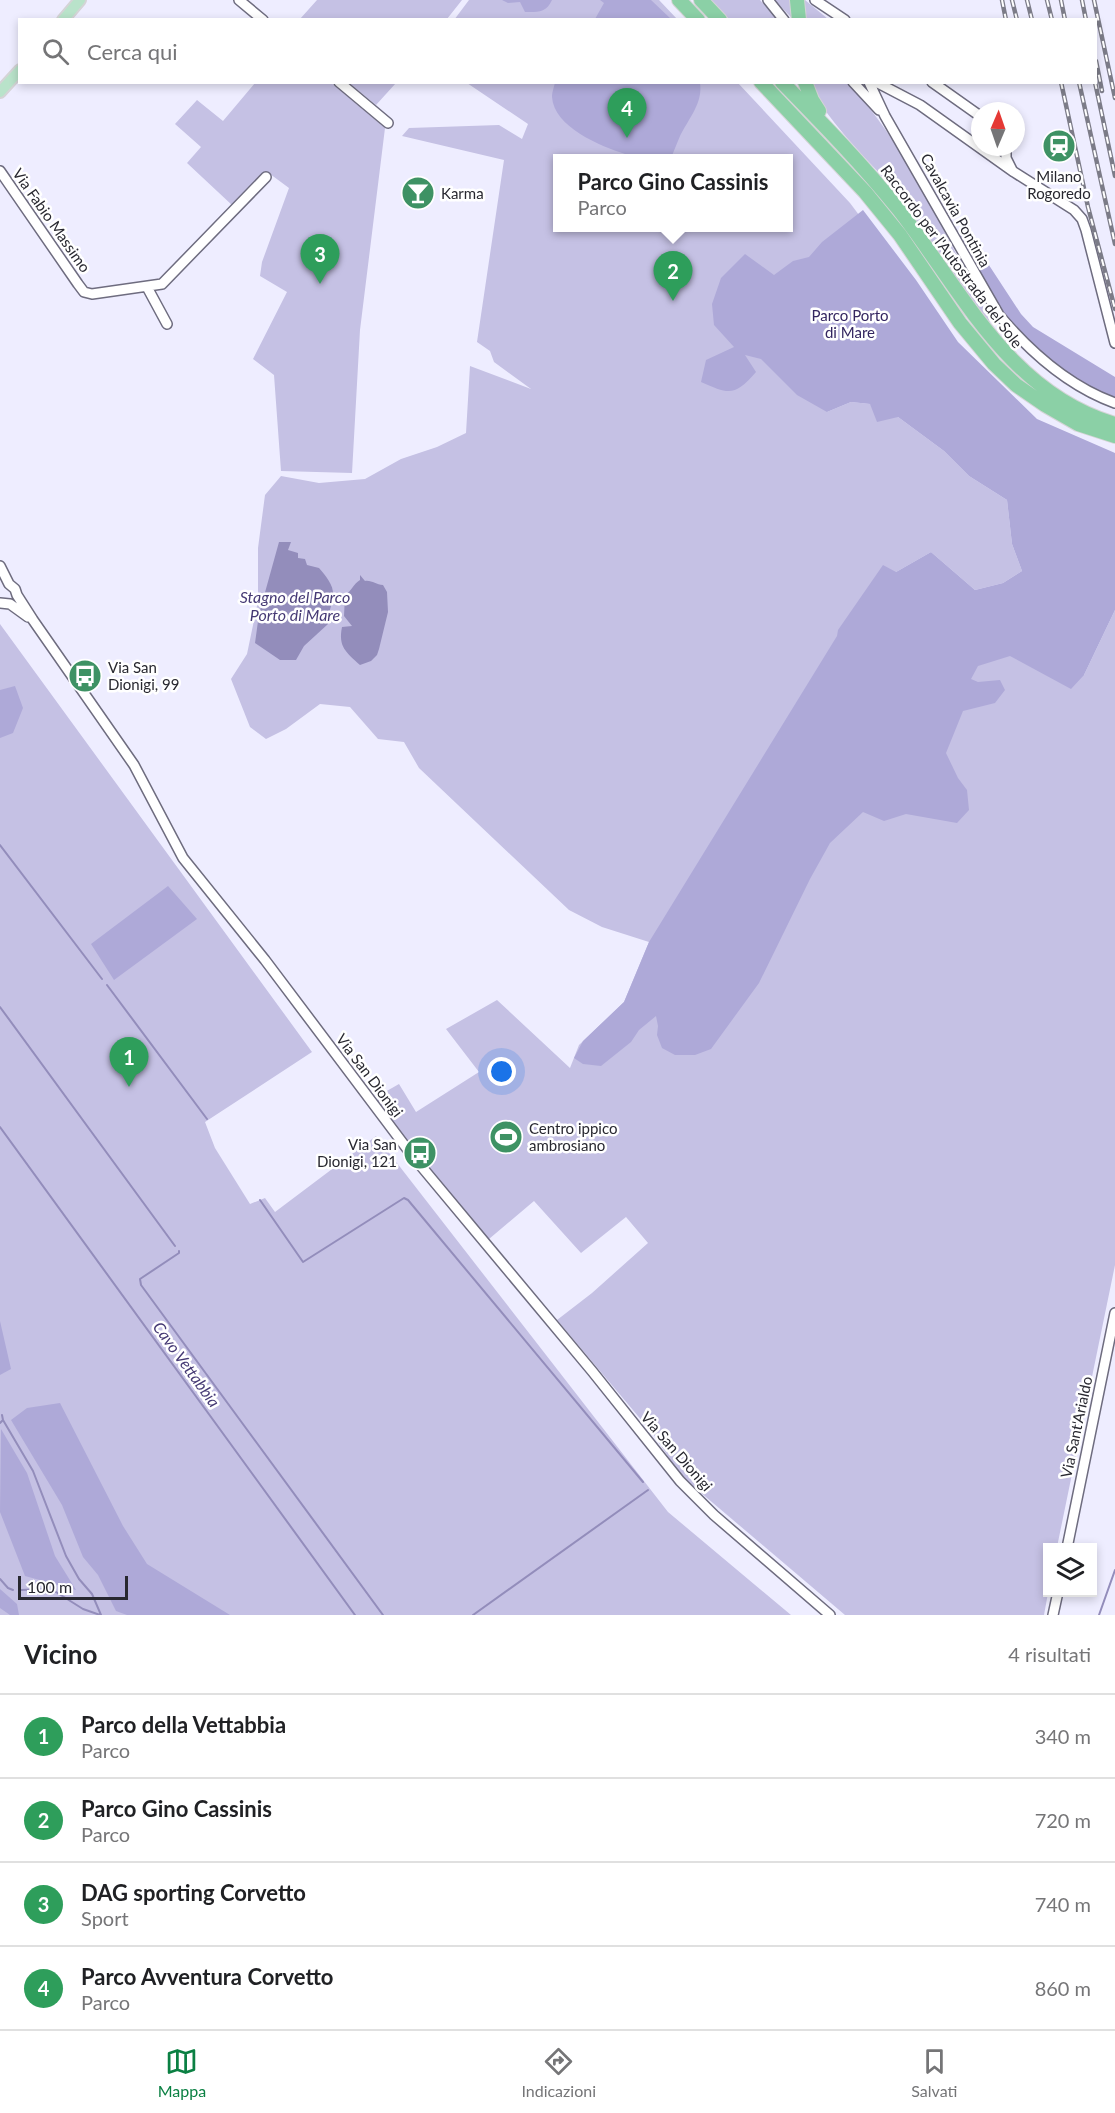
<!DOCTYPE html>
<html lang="it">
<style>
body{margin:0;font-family:Lato,sans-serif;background:#f2f2f2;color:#202124}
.controls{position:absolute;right:18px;bottom:18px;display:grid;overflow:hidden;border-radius:0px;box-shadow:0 3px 9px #0003}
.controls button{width:54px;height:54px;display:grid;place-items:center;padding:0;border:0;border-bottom:2px solid #e0e0e0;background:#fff;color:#202124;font:30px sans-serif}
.compass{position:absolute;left:971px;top:102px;width:54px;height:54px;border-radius:50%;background:#fff;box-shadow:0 3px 9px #0003;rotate:2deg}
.scale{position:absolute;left:18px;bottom:15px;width:110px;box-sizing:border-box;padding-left:6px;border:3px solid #282830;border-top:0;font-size:16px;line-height:21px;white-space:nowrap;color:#282830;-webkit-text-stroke:4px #fff;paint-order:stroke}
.you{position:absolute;left:502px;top:1072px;width:21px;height:21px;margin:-15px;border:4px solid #fff;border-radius:50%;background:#1a73e8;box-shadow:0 0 0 9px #1a73e833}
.badge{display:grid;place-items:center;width:39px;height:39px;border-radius:50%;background:#0b8043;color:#fff;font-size:20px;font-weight:700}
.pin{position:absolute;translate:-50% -50px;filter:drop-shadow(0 2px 3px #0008)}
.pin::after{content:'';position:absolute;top:32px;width:21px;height:18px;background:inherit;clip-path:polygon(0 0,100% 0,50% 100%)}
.popup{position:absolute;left:553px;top:154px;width:240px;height:78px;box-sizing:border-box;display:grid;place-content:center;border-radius:0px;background:#fff;filter:drop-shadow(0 2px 4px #0005);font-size:20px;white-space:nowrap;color:#757577}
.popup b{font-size:22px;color:#202124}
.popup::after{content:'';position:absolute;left:50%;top:100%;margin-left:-12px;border:12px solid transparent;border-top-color:#fff}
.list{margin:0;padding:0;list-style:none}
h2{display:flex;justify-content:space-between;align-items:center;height:78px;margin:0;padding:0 24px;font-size:26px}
h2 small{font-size:20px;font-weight:400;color:#757577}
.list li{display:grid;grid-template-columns:39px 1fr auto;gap:18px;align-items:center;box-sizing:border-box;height:84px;padding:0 24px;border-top:2px solid #e0e0e0}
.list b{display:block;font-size:22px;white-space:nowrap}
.list p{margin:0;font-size:20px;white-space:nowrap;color:#757577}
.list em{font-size:20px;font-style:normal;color:#757577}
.icon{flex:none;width:33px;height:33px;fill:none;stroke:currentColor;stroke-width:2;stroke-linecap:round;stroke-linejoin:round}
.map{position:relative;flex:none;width:1115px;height:1615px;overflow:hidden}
.search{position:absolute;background:#fff;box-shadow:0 3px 9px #0003;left:18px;right:18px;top:18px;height:66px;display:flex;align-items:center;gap:15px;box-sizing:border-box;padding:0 21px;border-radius:0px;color:#757577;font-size:22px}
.sheet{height:414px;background:#fff}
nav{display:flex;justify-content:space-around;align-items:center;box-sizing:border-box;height:84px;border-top:2px solid #e0e0e0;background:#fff;font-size:16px;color:#757577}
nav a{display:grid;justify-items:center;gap:3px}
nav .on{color:#0b8043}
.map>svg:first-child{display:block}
</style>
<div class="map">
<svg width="1115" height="1615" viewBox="0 0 1115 1615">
<rect width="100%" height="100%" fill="#eeedff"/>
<!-- green -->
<path fill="#c5c1e4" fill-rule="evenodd" d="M317,0H462L447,19H300Z
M469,0H659L677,19L454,20Z
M710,0H760L777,19H729Z
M774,0H791V17Z
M803,0H805L828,19H804Z
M330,82L385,128L360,330L352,473L281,471L274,375L253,359L287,292L260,276L262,262L289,188L266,171L233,206L187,163L201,147L175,124L197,100L223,121L255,83Z
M349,83H396L376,105Z
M467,83H738L850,203L892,259L827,412L851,402L870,404L898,417L944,451L969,476L1007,500L1012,544L1022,571L1003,583L975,590L931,552L896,572L1084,675L1115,610V1265L1057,1547L1048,1548V1593L1044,1615H845L680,1475L654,1435L557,1320L592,1293L648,1243L626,1217L581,1253L534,1201L489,1239L412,1152L371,1100L399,1084L416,1112L479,1072L446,1029L497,1000L570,1068L579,1045L624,1002L649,942L602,927L569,910L419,768L404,742L378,739L350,707L320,704L286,729L266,739L250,727L231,679L247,654L258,601V548L265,495L281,476L319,483L365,479L401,459L437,447L466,433L470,366L531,389L494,362L490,351L477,342L504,160L402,136L409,128L499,125L522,139L528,124ZM558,158H789V228H558Z
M810,83H847C901,137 937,220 974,287C978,302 991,315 991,330L899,203L893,188C868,160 822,116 810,83Z
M0,624L312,1052L205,1122L215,1148L250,1204L265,1198L275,1212L376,1136L668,1512L791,1615H0Z"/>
<!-- forest -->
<path fill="#aea9d8" d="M502,0H552C546,13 538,12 525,12L520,2L508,3Z
M600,0H651L671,19H595L604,3Z
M555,83H700C703,103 689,118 680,136C677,143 674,151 671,158H628L625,154C600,146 554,127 552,97C552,93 554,86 555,83Z
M863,210L916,280L958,342L1037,419L1115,453V610L1084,675L1071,689L1010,656L978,666L971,679L978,682L1000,680L1005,690L995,703L963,711L946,753L958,778L967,790L969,810L957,823L906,814L884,821L863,812L830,843L810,879L759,983L711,1049L695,1055H675L662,1048L657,1035L658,1026L656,1016L639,1030L631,1042L601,1066L583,1064L574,1058L583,1041L624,1002L649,942L837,636L838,630L883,565L896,572L931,552L975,590L1003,583L1022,571L1012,544L1007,500L969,476L944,451L898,417L877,422L870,404L851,402L827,412L797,395L761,359L745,355L756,372C735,396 730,395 701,382L706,360L734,347L714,325L712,304L721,278L745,254L774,275L793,261L809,257L822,242Z
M964,227L1021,314L1033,327L1115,377V397C1034,373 995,303 957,234Z
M15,686L23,708L13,733L0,738V690Z
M168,886L197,919L114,980L91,944Z
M0,1321L11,1369L0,1375Z
M60,1403L123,1526L147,1564L230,1615H127L116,1611L98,1575L83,1557L62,1505L11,1420L27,1408Z
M1,1429L27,1473L55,1556L76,1590L25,1576L0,1512Z
M0,1589L17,1604L19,1615H10L0,1608Z"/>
<!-- water -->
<path fill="#938dbb" d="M279,542H291L288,550L298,553V558L305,559L307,565L319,568C325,575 334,585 333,595C333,606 327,612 328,624L304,646L296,660H280L255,643L259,614Z
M360,575L365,581C372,580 376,585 383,585L387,592L388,612L379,649L377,655L371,661L360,665C346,652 338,647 342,627L352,626L344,616L345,595C352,591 353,584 360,580Z"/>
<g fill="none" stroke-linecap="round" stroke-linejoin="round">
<!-- stream -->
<path stroke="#938dbb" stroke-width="2" d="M0,845L102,979
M107,985L207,1119
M0,1007L175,1246
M0,1127L355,1615
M260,1200L303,1262L404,1198L408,1200L643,1482
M179,1251V1253L140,1279L141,1285L383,1615
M3,1420L33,1471L66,1556L79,1579L92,1594L101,1615
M0,1423L3,1420L2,1415
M0,1579L8,1588L13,1590
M21,1590L45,1589L56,1592L83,1609L100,1615
M473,1615L648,1490
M1099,1615L1115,1570"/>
<!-- minor casing -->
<g stroke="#6e6c7f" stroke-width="12">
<path id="minor" d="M239,0L263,20
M768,0L784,20
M815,0L845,20
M339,82L388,123
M853,82L879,110
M869,82L885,116L999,315C1031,353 1068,386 1115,403
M876,82L920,105L1014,172L1074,210L1082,219L1086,230L1115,343
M932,82L980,116
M1006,147V158L1012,170
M0,171L78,284L84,292L92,294L162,284L266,177
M147,287L167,324
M0,566L9,584L15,589L17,595L33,620L134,765L183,858L265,960L411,1154L592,1371L680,1481L714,1515L830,1615
M0,603L10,604L28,617
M1067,1548L1115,1313
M1053,1615L1058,1592"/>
</g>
<!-- major casing -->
<g stroke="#d4d4d6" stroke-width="14">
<path id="major" d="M63,20L80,0
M0,92L20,70"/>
</g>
<!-- highway casing -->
<g stroke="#d4d4d6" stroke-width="16">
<path id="highway" d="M679,0L698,20
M701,0L720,20
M797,0L799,20
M761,82L865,192L900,235L960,323L994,364L1016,385L1045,405L1078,424L1115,436
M782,82C823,124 863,165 899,210C962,291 1009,393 1115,424
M805,82L812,100L819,111"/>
</g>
<!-- minor -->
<use href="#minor" stroke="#fff" stroke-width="9"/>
<!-- major -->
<use href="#major" stroke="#b9e3ca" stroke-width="10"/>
<!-- highway -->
<use href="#highway" stroke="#8bd0a6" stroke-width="14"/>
<!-- rail casing -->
<g stroke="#7c7c88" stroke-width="4.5">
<path id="rail" d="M1002,0L1006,20
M1012,0L1017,20
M1027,0L1032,20
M1047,0L1052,20
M1061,0L1065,20
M1082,0L1086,20
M1094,0L1115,98
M1096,61L1102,91
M1061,82L1088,207L1115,309
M1079,82L1115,244
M1095,82L1115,176"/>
</g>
<!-- rail -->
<use href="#rail" stroke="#fff" stroke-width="2" stroke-dasharray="7" stroke-linecap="butt"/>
</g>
<!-- icons -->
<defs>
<g id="station-disc" transform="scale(1.725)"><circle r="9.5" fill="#3e9264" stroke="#fff"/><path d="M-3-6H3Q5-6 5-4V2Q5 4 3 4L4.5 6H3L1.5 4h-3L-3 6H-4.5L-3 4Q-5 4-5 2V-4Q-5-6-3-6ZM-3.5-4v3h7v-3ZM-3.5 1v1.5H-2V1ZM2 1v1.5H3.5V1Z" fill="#fff"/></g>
<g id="bar-disc" transform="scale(1.725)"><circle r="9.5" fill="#3e9264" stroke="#fff"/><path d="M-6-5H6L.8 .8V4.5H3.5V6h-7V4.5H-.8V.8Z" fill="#fff"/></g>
<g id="bus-disc" transform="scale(1.725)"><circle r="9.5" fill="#3e9264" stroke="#fff"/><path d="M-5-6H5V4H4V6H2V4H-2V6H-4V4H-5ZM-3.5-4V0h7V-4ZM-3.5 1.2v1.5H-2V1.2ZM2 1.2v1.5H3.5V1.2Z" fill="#fff"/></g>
<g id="stadium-disc" transform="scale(1.725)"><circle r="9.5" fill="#3e9264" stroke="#fff"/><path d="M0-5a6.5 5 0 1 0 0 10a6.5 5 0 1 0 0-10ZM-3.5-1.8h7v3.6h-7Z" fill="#fff"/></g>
</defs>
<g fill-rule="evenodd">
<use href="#station-disc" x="1059" y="146"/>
<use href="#bar-disc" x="418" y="193"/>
<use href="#bus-disc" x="85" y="676"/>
<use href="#stadium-disc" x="506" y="1137"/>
<use href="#bus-disc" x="420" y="1153"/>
</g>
<g text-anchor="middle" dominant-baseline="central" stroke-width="5" stroke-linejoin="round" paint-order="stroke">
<!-- poi labels -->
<g font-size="15" fill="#282830" stroke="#fff" text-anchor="start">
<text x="1059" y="176" text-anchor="middle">Milano<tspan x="1059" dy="17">Rogoredo</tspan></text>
<text x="441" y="193">Karma</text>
<text x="108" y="667">Via San<tspan x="108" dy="17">Dionigi, 99</tspan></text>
<text x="529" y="1128">Centro ippico<tspan x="529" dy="17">ambrosiano</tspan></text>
<text x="397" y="1144" text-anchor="end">Via San<tspan x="397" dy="17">Dionigi, 121</tspan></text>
</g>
<!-- street labels -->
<g font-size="15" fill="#282830" stroke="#fff">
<text transform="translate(956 210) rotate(61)">Cavalcavia Pontinia</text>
<text transform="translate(52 220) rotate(55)">Via Fabio Massimo</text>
<text transform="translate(952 256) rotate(53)">Raccordo per l'Autostrada del Sole</text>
<text transform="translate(370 1075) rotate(53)">Via San Dionigi</text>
<text transform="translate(1076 1427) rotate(-78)">Via Sant'Arialdo</text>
<text transform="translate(677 1451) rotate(49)">Via San Dionigi</text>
</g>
<!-- park labels -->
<g font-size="15" fill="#342660" stroke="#fff">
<text x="850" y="315">Parco Porto<tspan x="850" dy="17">di Mare</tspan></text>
</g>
<!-- water labels -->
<g font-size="16" font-style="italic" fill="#453974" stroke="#fff">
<text x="295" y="596">Stagno del Parco<tspan x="295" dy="18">Porto di Mare</tspan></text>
<text transform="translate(187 1364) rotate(54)">Cavo Vettabbia</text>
</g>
</g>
</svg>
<div class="controls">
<button><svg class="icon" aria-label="layers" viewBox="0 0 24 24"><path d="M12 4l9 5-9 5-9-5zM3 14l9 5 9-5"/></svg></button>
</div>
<svg class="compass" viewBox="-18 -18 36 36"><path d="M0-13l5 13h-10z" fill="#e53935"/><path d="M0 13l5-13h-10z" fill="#757577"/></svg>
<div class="scale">100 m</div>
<div class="you"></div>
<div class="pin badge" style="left:129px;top:1087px;background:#2e9e5b">1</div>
<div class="pin badge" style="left:673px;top:301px;background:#2e9e5b">2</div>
<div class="popup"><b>Parco Gino Cassinis</b>Parco</div>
<div class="pin badge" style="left:320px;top:284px;background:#2e9e5b">3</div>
<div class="pin badge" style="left:627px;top:138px;background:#2e9e5b">4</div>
<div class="search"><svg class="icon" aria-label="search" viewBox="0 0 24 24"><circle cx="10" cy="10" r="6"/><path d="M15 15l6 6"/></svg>Cerca qui</div>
</div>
<section class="sheet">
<h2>Vicino<small>4 risultati</small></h2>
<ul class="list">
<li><span class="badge" style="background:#2e9e5b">1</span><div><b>Parco della Vettabbia</b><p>Parco</p></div><em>340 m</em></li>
<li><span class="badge" style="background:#2e9e5b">2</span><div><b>Parco Gino Cassinis</b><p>Parco</p></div><em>720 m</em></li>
<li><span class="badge" style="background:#2e9e5b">3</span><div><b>DAG sporting Corvetto</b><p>Sport</p></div><em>740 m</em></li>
<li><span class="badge" style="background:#2e9e5b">4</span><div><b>Parco Avventura Corvetto</b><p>Parco</p></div><em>860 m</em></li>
</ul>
</section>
<nav>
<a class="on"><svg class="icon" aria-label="map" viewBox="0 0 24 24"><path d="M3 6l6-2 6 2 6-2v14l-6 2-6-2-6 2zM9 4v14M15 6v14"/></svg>Mappa</a>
<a><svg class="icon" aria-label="directions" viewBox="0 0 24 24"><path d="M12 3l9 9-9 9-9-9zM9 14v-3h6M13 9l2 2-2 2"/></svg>Indicazioni</a>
<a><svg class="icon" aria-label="saved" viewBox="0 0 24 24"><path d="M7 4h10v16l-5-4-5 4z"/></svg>Salvati</a>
</nav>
